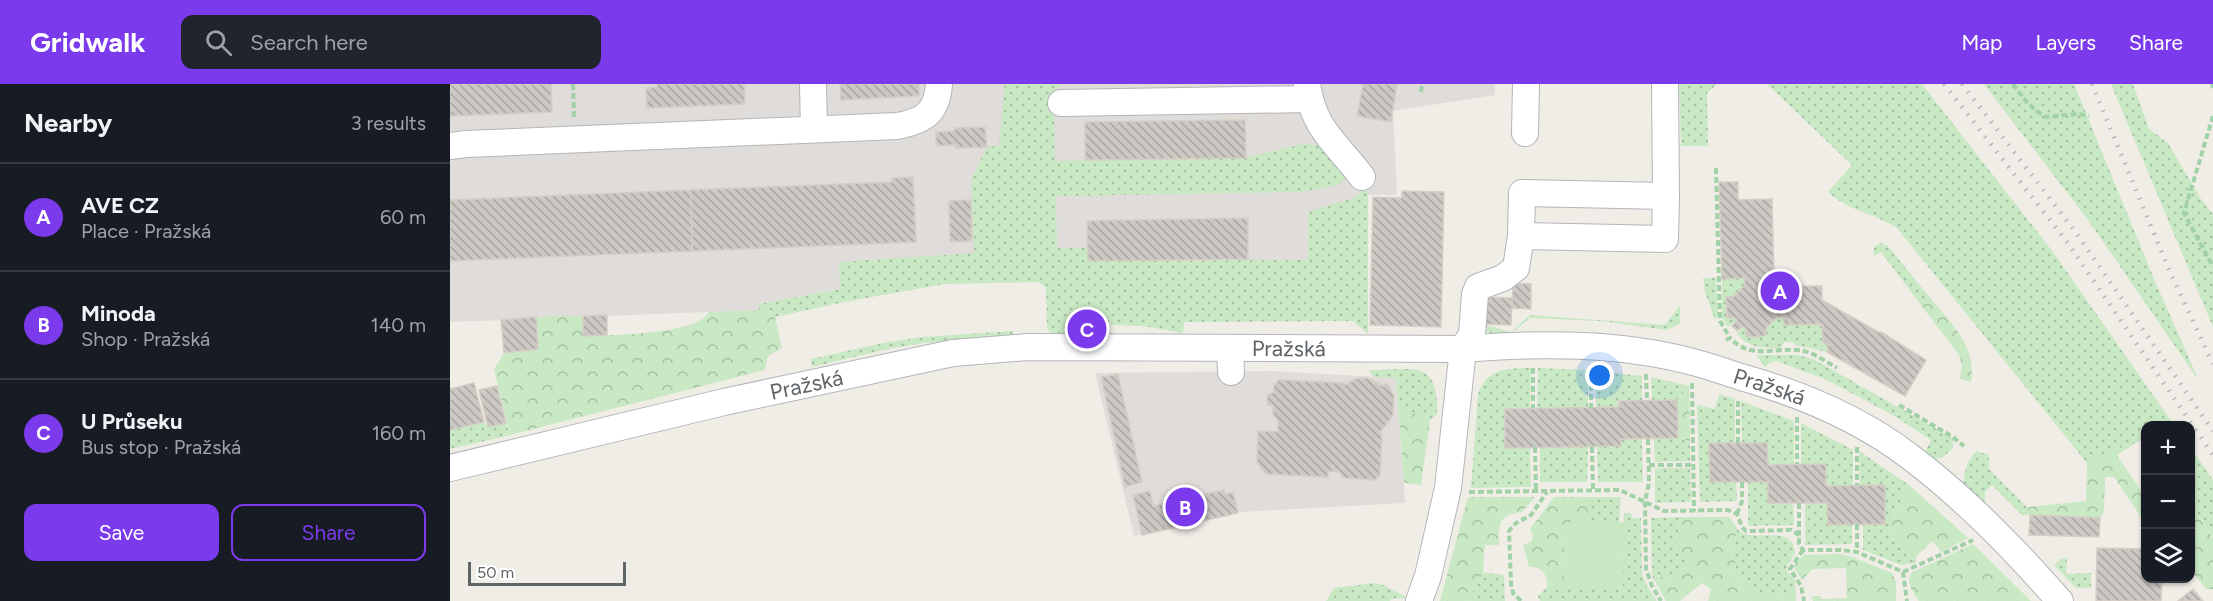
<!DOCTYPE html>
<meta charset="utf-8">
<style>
body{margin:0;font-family:Figtree,sans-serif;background:#20242c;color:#f1f3f6}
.controls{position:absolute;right:18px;bottom:18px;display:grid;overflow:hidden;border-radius:12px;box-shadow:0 2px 4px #0004}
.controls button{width:54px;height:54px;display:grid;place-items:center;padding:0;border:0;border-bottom:2px solid #363941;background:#171b24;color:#f1f3f6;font:30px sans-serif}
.scale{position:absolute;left:18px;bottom:15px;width:158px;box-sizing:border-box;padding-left:6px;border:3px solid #5e6467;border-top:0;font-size:16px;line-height:21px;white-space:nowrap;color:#5e6467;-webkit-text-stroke:4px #fff;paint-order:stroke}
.you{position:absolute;left:1150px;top:292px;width:21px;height:21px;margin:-15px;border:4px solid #fff;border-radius:50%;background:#1a73e8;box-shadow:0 0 0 9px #1a73e833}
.badge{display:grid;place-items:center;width:39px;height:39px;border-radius:50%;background:#7c3aed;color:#fff;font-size:20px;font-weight:700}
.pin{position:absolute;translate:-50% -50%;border:3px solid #fff;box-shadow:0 2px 6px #0006}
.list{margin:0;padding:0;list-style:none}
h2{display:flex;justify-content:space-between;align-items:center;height:78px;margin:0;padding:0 24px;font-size:26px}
h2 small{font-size:20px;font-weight:400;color:#9ea1a6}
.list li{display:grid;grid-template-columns:39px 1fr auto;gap:18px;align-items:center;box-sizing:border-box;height:108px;padding:0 24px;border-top:2px solid #363941}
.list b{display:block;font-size:22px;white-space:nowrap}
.list p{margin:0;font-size:20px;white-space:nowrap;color:#9ea1a6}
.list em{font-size:20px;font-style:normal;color:#9ea1a6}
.actions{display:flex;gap:12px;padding:18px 24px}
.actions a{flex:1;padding:14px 0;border:2px solid #7c3aed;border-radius:12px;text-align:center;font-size:21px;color:#7c3aed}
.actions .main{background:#7c3aed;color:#fff}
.icon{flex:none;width:33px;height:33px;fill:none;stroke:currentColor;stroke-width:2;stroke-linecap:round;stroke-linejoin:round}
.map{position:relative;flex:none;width:1763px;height:517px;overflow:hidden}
header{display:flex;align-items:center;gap:36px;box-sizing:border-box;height:84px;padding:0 30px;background:#7c3aed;color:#fff}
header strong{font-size:28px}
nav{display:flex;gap:33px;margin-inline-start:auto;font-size:21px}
.search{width:420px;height:54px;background:#20242c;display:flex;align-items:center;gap:15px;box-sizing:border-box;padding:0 21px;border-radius:12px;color:#9ea1a6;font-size:22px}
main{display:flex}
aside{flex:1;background:#171b24}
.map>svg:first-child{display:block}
</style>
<header>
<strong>Gridwalk</strong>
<div class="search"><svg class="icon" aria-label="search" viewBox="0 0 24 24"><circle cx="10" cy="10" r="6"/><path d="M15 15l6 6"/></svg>Search here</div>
<nav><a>Map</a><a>Layers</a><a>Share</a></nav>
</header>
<main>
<aside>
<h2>Nearby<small>3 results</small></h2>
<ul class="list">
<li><span class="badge">A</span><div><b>AVE CZ</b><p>Place · Pražská</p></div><em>60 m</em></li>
<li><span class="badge">B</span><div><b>Minoda</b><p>Shop · Pražská</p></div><em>140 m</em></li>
<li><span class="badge">C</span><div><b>U Průseku</b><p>Bus stop · Pražská</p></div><em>160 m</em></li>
</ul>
<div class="actions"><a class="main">Save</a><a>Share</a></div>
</aside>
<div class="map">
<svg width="1763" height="517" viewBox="0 0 1763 517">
<defs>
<pattern id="grass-dots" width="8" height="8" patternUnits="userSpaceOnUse" patternTransform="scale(1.5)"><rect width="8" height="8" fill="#c9e8c4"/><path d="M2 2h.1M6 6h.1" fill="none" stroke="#a6c0a3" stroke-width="1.8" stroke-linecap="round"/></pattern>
<pattern id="forest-crowns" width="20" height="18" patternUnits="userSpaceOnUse" patternTransform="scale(1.5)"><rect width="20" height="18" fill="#c9e8c4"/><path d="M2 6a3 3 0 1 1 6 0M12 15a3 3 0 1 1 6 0" fill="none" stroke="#a6c0a3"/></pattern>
<pattern id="building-back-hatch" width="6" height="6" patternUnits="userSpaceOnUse" patternTransform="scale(1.5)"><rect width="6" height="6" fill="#ccc8c4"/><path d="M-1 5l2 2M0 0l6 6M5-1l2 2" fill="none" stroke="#a9a6a3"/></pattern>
</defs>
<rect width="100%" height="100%" fill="#f0ede7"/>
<!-- industrial -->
<path fill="#dfdcd9" d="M0,0H1045V11L943,27L947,111H918V193L482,187L309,220V226L0,238Z
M818,287L946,294L955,419L790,428L684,452L645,289Z"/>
<!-- grass -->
<path fill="url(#grass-dots)" d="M555,0H611L604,10L605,77L796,74L853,60L876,62L899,94L887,101L850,108L606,112L607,164H637L638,177L858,176V128L904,114L914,104L918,111V250L903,237L734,238L733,249L693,242L661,241V239L646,238L645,242L631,241L630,248C617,252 607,256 597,245L596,204L588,198L494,200L394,218L325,233L309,226V220L390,205L389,178L524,169L521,96L537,63L549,62Z
M1229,0H1267L1257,9L1258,62H1231Z
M1317,0H1472L1603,168L1724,341L1696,342L1695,353L1637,379L1447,144C1424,129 1398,127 1378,108L1402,81Z
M1534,0H1624L1704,195L1749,297L1641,140Z
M1661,0H1683L1699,45L1718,59L1751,115L1763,130V243Z
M1430,159L1437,161L1481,215L1471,221L1431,168L1424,172V163Z
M1253,194H1266L1268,231L1265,236L1255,208Z
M1294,194L1295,201L1283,213L1276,214L1277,233H1284L1287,236L1278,243L1272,234V195Z
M1230,221V240L1216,246L1151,237L1080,234C1063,248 1059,255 1036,248L1032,240L1061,248L1080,231L1215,241Z
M1327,233L1372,240L1378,261L1377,268L1345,261L1343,258H1334L1331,264C1313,264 1300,265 1287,250L1293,242L1296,245V252L1316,251V244Z
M563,247V255L474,259L438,265L362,283L361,275L433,259L472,253Z
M1306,271H1348L1365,276L1504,355L1502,365L1492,374L1481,375L1475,368L1481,356L1443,331L1377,296L1327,277L1321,278L1315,283Z
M1081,284L1080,324L1055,325V364L1080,363L1081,403L1021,404L1028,311C1035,285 1057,284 1081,284Z
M1088,284L1138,286V324H1087Z
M919,286C963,286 989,274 987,330L980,336L948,322L946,294L923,293Z
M1145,287L1192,292V316L1169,317V323L1146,324Z
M1201,293L1239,302L1227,316H1202Z
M1269,310L1285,315V359H1259L1260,398H1286L1287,417L1250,418L1247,321L1265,325Z
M1291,317L1344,337V380L1318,381L1317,359H1292Z
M34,338L38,343L56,339L60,351L0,365V346Z
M1351,339L1403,366V401L1376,402V380H1351Z
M1228,354L1240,357V377L1205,378L1204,355Z
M1171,355H1192L1193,398H1148L1147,362H1170Z
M1090,363H1138L1137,398H1090Z
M1741,364L1763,396V453L1741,421Z
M1409,367L1459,401L1442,435L1440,453L1465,479L1451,481L1413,466V440H1435V402L1410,401Z
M1527,367L1539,371V385L1577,423L1580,431H1572L1542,401L1535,408V424L1514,401C1513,390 1518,373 1527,367Z
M1205,384H1240L1241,418L1205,419Z
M1298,398H1318L1319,419H1343L1344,441L1298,442Z
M1138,413H1171L1169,438H1138Z
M1355,419H1377L1378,440H1402V460L1355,461Z
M1174,429H1181L1182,434H1191L1192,490L1197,502L1207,517H1090L1088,512L1097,503H1173Z
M1230,433L1226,464L1238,478L1229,494L1202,492L1201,434Z
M1287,444C1302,463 1343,436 1345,469L1337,482L1336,486L1345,496L1346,512L1301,508L1285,491L1286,479L1282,474Z
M1617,474L1616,490L1641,489V504H1626L1604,481L1611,475Z
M1033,489L1050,490L1054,492L1055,517H1018Z
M924,499L933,501L958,514L941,515L940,517H876L884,504Z"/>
<!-- forest -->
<path fill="url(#forest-crowns)" d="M1481,215C1502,240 1527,263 1521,298L1510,295L1512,282L1509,271L1471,221Z
M309,226L325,233L332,264L318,272L315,286L60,351L44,285L54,269L88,265L86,233L133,232L134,252C160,251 247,251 259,228Z
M1239,302L1240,357L1228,354L1227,316Z
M948,322L980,336L971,401L954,399Z
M1695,353L1667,371L1693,410L1695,411V439L1664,393H1655L1654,428L1650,434L1580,431L1577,423L1636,417L1637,379Z
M1459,401L1518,454L1491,468L1483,457L1467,471L1465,479L1440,453L1442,435Z
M1018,413H1085L1072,428C1048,431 1049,439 1049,461H1035L1033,489L1018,517H990Z
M1104,413H1138V438H1115L1114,503H1097C1098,490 1092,482 1079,483L1073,461L1081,458L1083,451L1080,445Z
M1741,421L1763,454V505H1756L1741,486Z
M1230,433H1279L1287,444L1282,474L1286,479L1285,492L1301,508L1346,512V517H1258L1261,505L1252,499L1230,517H1216L1202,492L1229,494L1238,478L1226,464Z
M1523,460L1581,517H1469C1463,508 1455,499 1462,488Z
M1389,470L1400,472L1442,489L1446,498V517H1363L1362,512H1371V515L1397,514L1396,484L1362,485L1352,496L1343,482L1354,471Z"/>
<!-- garden -->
<path fill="#c9e8c4" d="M1115,438H1174L1173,503H1114Z"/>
<!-- building -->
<path fill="url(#building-back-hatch)" stroke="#d5cec5" stroke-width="1.5" d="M0,0H101L102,28L0,32Z
M207,0H294L295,20L197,24L196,4L207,3Z
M390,0H469V12L391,16Z
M913,0H947L941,38L907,32Z
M795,36L796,74L635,76V38Z
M535,43L537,63L505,64V61L486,62V48L504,47L505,44Z
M463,93L466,158L242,167L241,106L442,98V94Z
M1269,98H1288V116L1322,115L1324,194L1334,202H1372V216L1430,249L1431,248L1476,276L1455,312L1377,268L1378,261L1373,258L1372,240L1334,241V233H1327L1316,244V251L1308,253L1296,252V245L1293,242L1287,247L1282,242L1287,236L1284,233L1277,234L1276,213H1283L1295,201L1294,194L1272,195Z
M241,106L242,167L0,177V116Z
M952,107L994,108L991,243L920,241L923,113L952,114Z
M521,116L522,157L500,158L499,117Z
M798,134V175L638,177L637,137Z
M1063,199L1081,200V225L1062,224Z
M1036,213L1062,214L1061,241L1035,240Z
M157,231V251L133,252V232Z
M86,233L88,265L54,269L51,236Z
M668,290L692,398L675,403L651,293Z
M917,294L933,302L937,299L944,312L943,332L930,348L932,351L930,391L925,396L894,394L889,388L878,387V393L816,390L807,379L808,347L828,348V336L823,331V322L818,321L817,317L818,311L824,308V301L829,296L893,299L895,301L905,295Z
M24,299L34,338L0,346V305Z
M47,302L56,339L38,343L29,306Z
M1227,316L1228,354L1171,355V362L1055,364V325L1169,323V317Z
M1259,359H1317L1318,381L1376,380V402L1435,401V440L1378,441L1377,419H1318V398H1260Z
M774,406L775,410L783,408L788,429L692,451L683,411L700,407L703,422Z
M1580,431L1650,434L1649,453L1579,451Z
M1647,464L1696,465V494H1712L1711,517H1646Z
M1743,505L1753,517H1728Z"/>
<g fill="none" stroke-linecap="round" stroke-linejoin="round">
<!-- minor casing -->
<g stroke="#b2b6b9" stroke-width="28">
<g id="minor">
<path d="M363,0L364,45"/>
<path d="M857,0C864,47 886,58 912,93"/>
<path d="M1215,0L1216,112"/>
<path d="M611,19L859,15"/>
<path d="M1075,49L1076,0"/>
<path d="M0,62L16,60L447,42C474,37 487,29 489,0"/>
<path d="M780,264L781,288"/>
<path id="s1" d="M0,384L274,318L503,269L578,263L1013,265C1089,259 1168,258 1243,278C1259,282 1275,288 1291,293C1351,310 1409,334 1459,372C1515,414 1564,465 1610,517"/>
<path d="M969,517L978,492L998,404L1013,265L1022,250L1025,210L1028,203L1053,194L1066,184L1071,152L1072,109L1216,112L1215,155L1071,152"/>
</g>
</g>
<!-- path -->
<path stroke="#a1d1a6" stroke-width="4" stroke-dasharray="6 3" stroke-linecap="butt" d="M123,0L124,35
M1563,0L1578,20L1595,33L1628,30L1639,32
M1762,0L1763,4
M971,8L972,0
M1763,32L1734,129L1763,183
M1266,84L1270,237L1280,254
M1276,256L1280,254C1300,275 1321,264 1348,266C1362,267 1375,277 1387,284
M1141,283V324
M1083,284V324
M1196,290L1197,316
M1242,299L1244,427
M1449,321L1503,353L1514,362
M1347,333V380
M1198,355L1199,399L1195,417L1196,485L1202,502L1211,517
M1288,359V314
M1085,363L1086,407
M1142,363L1143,406
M1407,363V401
M1199,381H1243
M1019,408L1170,406L1214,427L1278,426L1287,430L1292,443L1296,447L1341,446L1349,451V460L1353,466H1391L1407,468L1453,488L1457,517
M1349,419V451
M1287,430L1292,417V398
M1407,440V468
M1353,466L1340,485L1351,502L1354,517
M1453,488L1523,456
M1071,517L1063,509L1061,500L1059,447L1066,439L1081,431L1097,408"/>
<!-- minor -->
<use href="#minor" stroke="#fff" stroke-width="26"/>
<!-- rail -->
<path stroke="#b5b6b7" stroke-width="4.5" stroke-dasharray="1.5 8" stroke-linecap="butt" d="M1494,0L1617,158L1763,371
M1512,0L1627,150L1763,347
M1642,0L1720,188L1763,280"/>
</g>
<g text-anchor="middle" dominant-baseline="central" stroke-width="4.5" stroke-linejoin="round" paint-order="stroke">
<!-- street labels -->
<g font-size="22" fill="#5e6467" stroke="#fff">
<text stroke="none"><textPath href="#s1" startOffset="852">Pražská</textPath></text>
<text stroke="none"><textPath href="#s1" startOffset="366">Pražská</textPath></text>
<text stroke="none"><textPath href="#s1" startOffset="1338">Pražská</textPath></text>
</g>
</g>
</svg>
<div class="controls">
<button>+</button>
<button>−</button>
<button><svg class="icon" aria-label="layers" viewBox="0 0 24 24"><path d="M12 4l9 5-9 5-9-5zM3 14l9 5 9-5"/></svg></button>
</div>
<div class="scale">50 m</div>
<div class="you"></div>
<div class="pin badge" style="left:1330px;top:207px">A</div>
<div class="pin badge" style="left:735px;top:423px">B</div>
<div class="pin badge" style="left:637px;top:245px">C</div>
</div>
</main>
